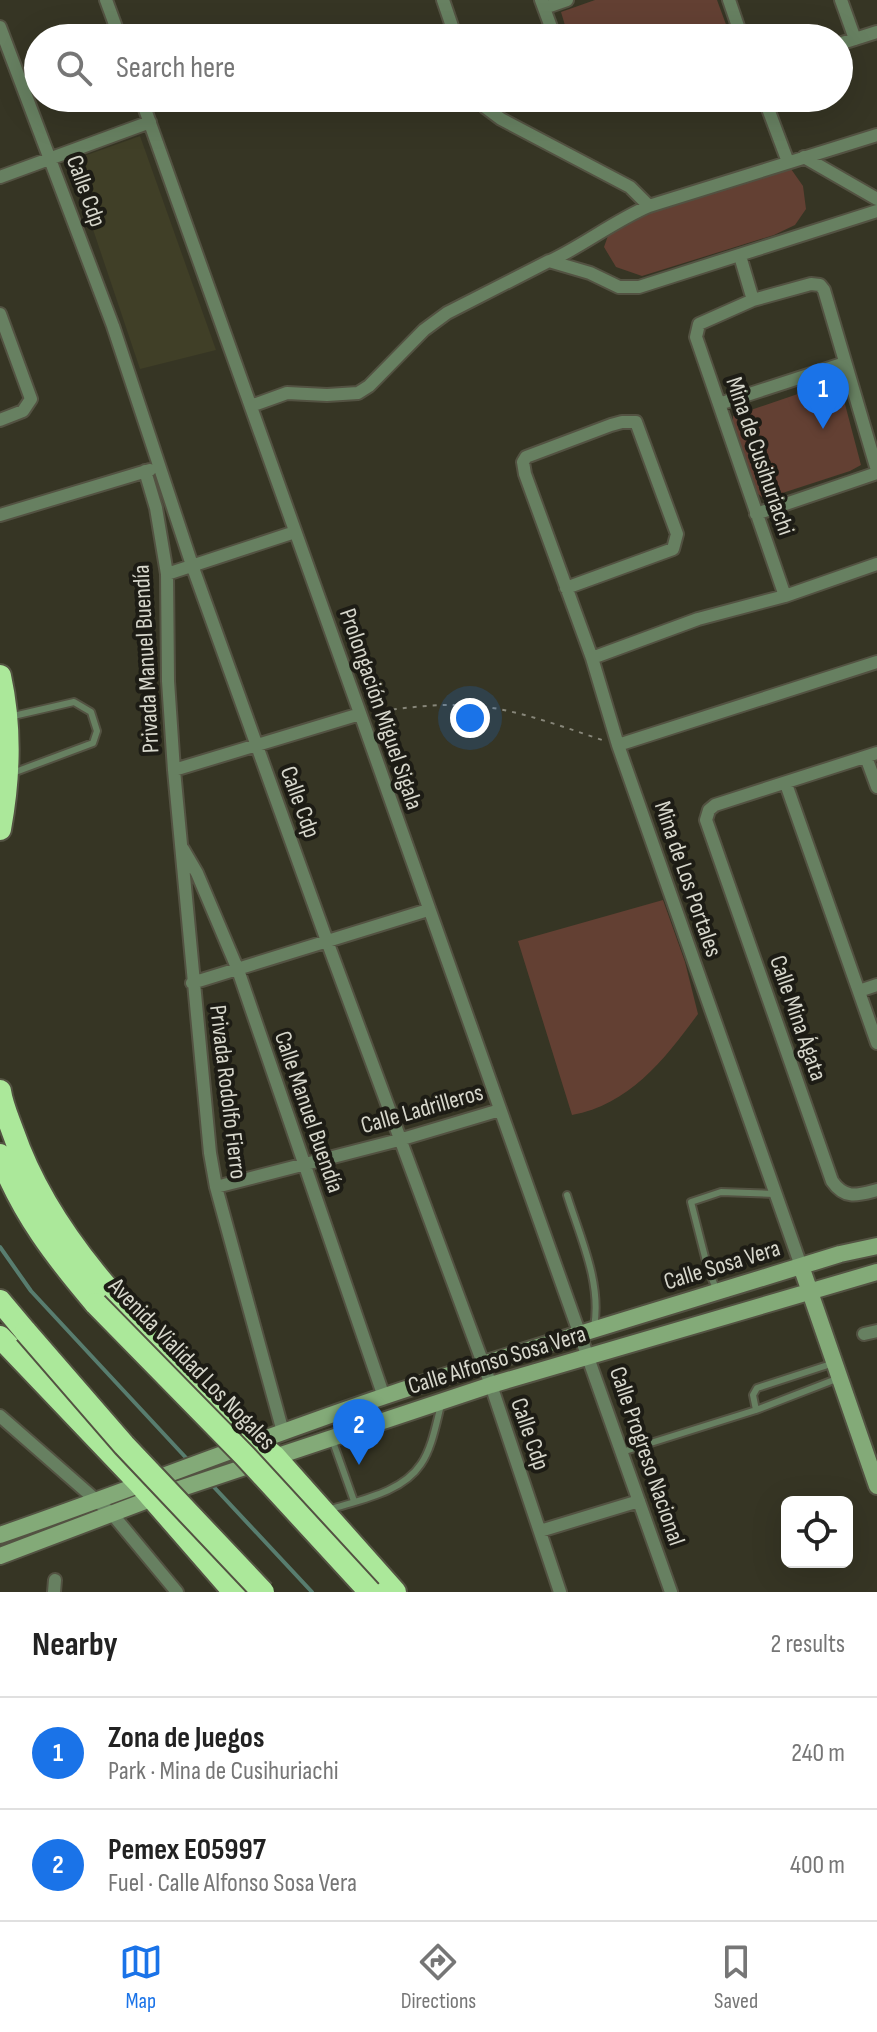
<!DOCTYPE html>
<meta charset="utf-8">
<style>
body{margin:0;font-family:"Sofia Sans Condensed",sans-serif;background:#f6f6f6;color:#222}
.controls{position:absolute;right:24px;bottom:24px;display:grid;overflow:hidden;border-radius:12px;box-shadow:0 8px 32px #0002}
.controls button{width:72px;height:72px;display:grid;place-items:center;padding:0;border:0;border-bottom:2px solid #e0e0e0;background:#fff;color:#222;font:40px sans-serif}
.you{position:absolute;left:470px;top:718px;width:28px;height:28px;margin:-20px;border:6px solid #fff;border-radius:50%;background:#1a73e8;box-shadow:0 0 0 12px #1a73e833}
.badge{display:grid;place-items:center;width:52px;height:52px;border-radius:50%;background:#1a73e8;color:#fff;font-size:26px;font-weight:700}
.pin{position:absolute;translate:-50% -66px;filter:drop-shadow(0 2px 4px #0008)}
.pin::after{content:'';position:absolute;top:42px;width:28px;height:24px;background:inherit;clip-path:polygon(0 0,100% 0,50% 100%)}
.list{margin:0;padding:0;list-style:none}
h2{display:flex;justify-content:space-between;align-items:center;height:104px;margin:0;padding:0 32px;font-size:34px}
h2 small{font-size:26px;font-weight:400;color:#767676}
.list li{display:grid;grid-template-columns:52px 1fr auto;gap:24px;align-items:center;box-sizing:border-box;height:112px;padding:0 32px;border-top:2px solid #e0e0e0}
.list b{display:block;font-size:30px;white-space:nowrap}
.list p{margin:0;font-size:26px;white-space:nowrap;color:#767676}
.list em{font-size:26px;font-style:normal;color:#767676}
.icon{flex:none;width:44px;height:44px;fill:none;stroke:currentColor;stroke-width:2;stroke-linecap:round;stroke-linejoin:round}
.map{position:relative;flex:none;width:877px;height:1592px;overflow:hidden}
.search{position:absolute;background:#fff;box-shadow:0 8px 32px #0002;left:24px;right:24px;top:24px;height:88px;display:flex;align-items:center;gap:20px;box-sizing:border-box;padding:0 28px;border-radius:44px;color:#767676;font-size:30px}
.sheet{height:328px;background:#fff}
nav{display:flex;justify-content:space-around;align-items:center;box-sizing:border-box;height:112px;border-top:2px solid #e0e0e0;background:#fff;font-size:22px;color:#767676}
nav a{display:grid;justify-items:center;gap:4px}
nav .on{color:#1a73e8}
.map>svg:first-child{display:block}
</style>
<div class="map">
<svg width="877" height="1592" viewBox="0 0 877 1592">
<rect width="100%" height="100%" fill="#363524"/>
<!-- built -->
<path fill="#403f27" d="M140,136L216,350L140,369L70,161Z"/>
<!-- green -->
<path fill="#634033" d="M595,0H717L731,38H579L567,32L561,12Z
M791,169L803,186L806,209L795,225L774,235L642,276L616,267L604,247L610,230L634,214L771,171Z
M827,384L841,389L861,465L850,471L764,499L756,492L733,424V416Z
M663,900L685,962L698,1014C665,1059 629,1105 572,1115L518,941Z"/>
<g fill="none" stroke-linecap="round" stroke-linejoin="round">
<!-- stream -->
<path stroke="#587d6f" stroke-width="4" d="M0,1247L31,1291L189,1461
M212,1485L312,1592"/>
<!-- lane casing -->
<g stroke="#535242" stroke-width="10">
<path id="lane" d="M9,717L74,702L91,712L97,731L93,743L10,774
M567,1195C580,1237 602,1283 594,1327
M717,1291L708,1269L691,1202L721,1192L775,1194
M756,1410L753,1395L757,1388L834,1363
M332,1439L354,1501
M622,1452L756,1410L839,1378
M328,1510C359,1500 402,1493 421,1464C432,1448 436,1424 441,1405"/>
</g>
<!-- street casing -->
<g stroke="#535242" stroke-width="16">
<path id="street" d="M106,0L120,38
M443,0L456,38
M541,0L555,38
M729,0L742,38
M841,0L855,39
M544,8L567,0
M0,27L113,326L192,565L327,941L491,1385L560,1592
M839,44L877,32
M141,98C318,596 496,1093 671,1592
M479,98L485,107L501,119L630,187L649,206
M764,98L788,162
M804,157L877,199
M0,177L150,122
M740,256L753,300
M550,261C584,245 614,221 649,206L877,135
M0,314L31,399L23,411L0,420
M719,404L845,363
M251,406L287,393L327,395L358,393L369,386L424,330L447,313L549,261L590,273L619,287H639L877,211
M145,471L156,508L167,574L168,681L174,770L210,1153L216,1187L283,1432
M756,514L877,473
M0,515L150,470
M167,574L295,532
M566,588L673,549L677,534L636,422H622L611,425L526,457L523,462L525,474L592,658
M785,596L696,337L699,324L753,300L811,284L820,285L824,290L877,470
M618,745L877,662
M877,753L715,805L709,810L706,820L832,1181C845,1200 858,1195 877,1190
M866,757L877,787
M174,770L360,714
M786,784L877,1043
M183,849L197,873L238,970L384,1397
M192,983L428,910
M859,991L877,985
M216,1187L399,1140L500,1110
M801,1266L618,745L592,658L698,619L785,596L877,564
M864,1334L877,1331
M0,1416L113,1515L177,1592
M540,1531L639,1501
M54,1592L55,1580"/>
</g>
<!-- secondary casing -->
<g stroke="#535242" stroke-width="20">
<path id="secondary" d="M801,1266L877,1486
M0,1535C130,1490 258,1439 388,1395C538,1345 689,1301 840,1254L877,1246
M0,1556L161,1495L491,1385L877,1272"/>
</g>
<!-- highway casing -->
<g stroke="#535242" stroke-width="26">
<path id="highway" d="M0,676C11,726 9,780 0,829
M0,1091C2,1105 8,1118 13,1132C56,1257 165,1348 256,1441L275,1457L395,1592
M0,1155C22,1213 56,1257 96,1304
M0,1301L26,1332
M0,1337L140,1484L234,1592"/>
</g>
<!-- path -->
<path stroke="#878679" stroke-width="2" stroke-dasharray="4 6" stroke-linecap="butt" d="M373,712C409,707 451,702 487,707C526,713 564,727 602,740"/>
<!-- lane -->
<use href="#lane" stroke="#678061" stroke-width="6"/>
<!-- street -->
<use href="#street" stroke="#678061" stroke-width="12"/>
<!-- secondary -->
<use href="#secondary" stroke="#83aa78" stroke-width="16"/>
<!-- highway -->
<use href="#highway" stroke="#abe89a" stroke-width="22"/>
<!-- highway-bridge casing -->
<g stroke="#535242" stroke-width="26" stroke-linecap="butt">
<path id="highway-bridge" d="M96,1304L245,1456L370,1592
M26,1332L124,1445L263,1592"/>
</g>
<!-- highway-bridge -->
<use href="#highway-bridge" stroke="#abe89a" stroke-width="22"/>
</g>
<g text-anchor="middle" dominant-baseline="central" stroke-width="8" stroke-linejoin="round" paint-order="stroke">
<!-- street labels -->
<g font-size="24" fill="#d7d7cc" stroke="#1d1c15">
<text transform="translate(86 191) rotate(70)">Calle Cdp</text>
<text transform="translate(760 456) rotate(71)">Mina de Cusihuriachi</text>
<text transform="translate(146 659) rotate(-93)">Privada Manuel Buendía</text>
<text transform="translate(381 709) rotate(71)">Prolongación Miguel Sigala</text>
<text transform="translate(300 802) rotate(70)">Calle Cdp</text>
<text transform="translate(688 879) rotate(71)">Mina de Los Portales</text>
<text transform="translate(798 1018) rotate(71)">Calle Mina Ágata</text>
<text transform="translate(228 1092) rotate(83)">Privada Rodolfo Fierro</text>
<text transform="translate(422 1109) rotate(-16)">Calle Ladrilleros</text>
<text transform="translate(309 1112) rotate(71)">Calle Manuel Buendía</text>
<text transform="translate(722 1265) rotate(-17)">Calle Sosa Vera</text>
<text transform="translate(497 1360) rotate(-17)">Calle Alfonso Sosa Vera</text>
<text transform="translate(192 1364) rotate(46)">Avenida Vialidad Los Nogales</text>
<text transform="translate(530 1434) rotate(71)">Calle Cdp</text>
<text transform="translate(647 1456) rotate(71)">Calle Progreso Nacional</text>
</g>
</g>
</svg>
<div class="controls">
<button><svg class="icon" aria-label="locate" viewBox="0 0 24 24"><circle cx="12" cy="12" r="6"/><path d="M12 2v4M12 18v4M2 12h4M18 12h4"/></svg></button>
</div>
<div class="you"></div>
<div class="pin badge" style="left:823px;top:429px">1</div>
<div class="pin badge" style="left:359px;top:1465px">2</div>
<div class="search"><svg class="icon" aria-label="search" viewBox="0 0 24 24"><circle cx="10" cy="10" r="6"/><path d="M15 15l6 6"/></svg>Search here</div>
</div>
<section class="sheet">
<h2>Nearby<small>2 results</small></h2>
<ul class="list">
<li><span class="badge">1</span><div><b>Zona de Juegos</b><p>Park · Mina de Cusihuriachi</p></div><em>240 m</em></li>
<li><span class="badge">2</span><div><b>Pemex E05997</b><p>Fuel · Calle Alfonso Sosa Vera</p></div><em>400 m</em></li>
</ul>
</section>
<nav>
<a class="on"><svg class="icon" aria-label="map" viewBox="0 0 24 24"><path d="M3 6l6-2 6 2 6-2v14l-6 2-6-2-6 2zM9 4v14M15 6v14"/></svg>Map</a>
<a><svg class="icon" aria-label="directions" viewBox="0 0 24 24"><path d="M12 3l9 9-9 9-9-9zM9 14v-3h6M13 9l2 2-2 2"/></svg>Directions</a>
<a><svg class="icon" aria-label="saved" viewBox="0 0 24 24"><path d="M7 4h10v16l-5-4-5 4z"/></svg>Saved</a>
</nav>
